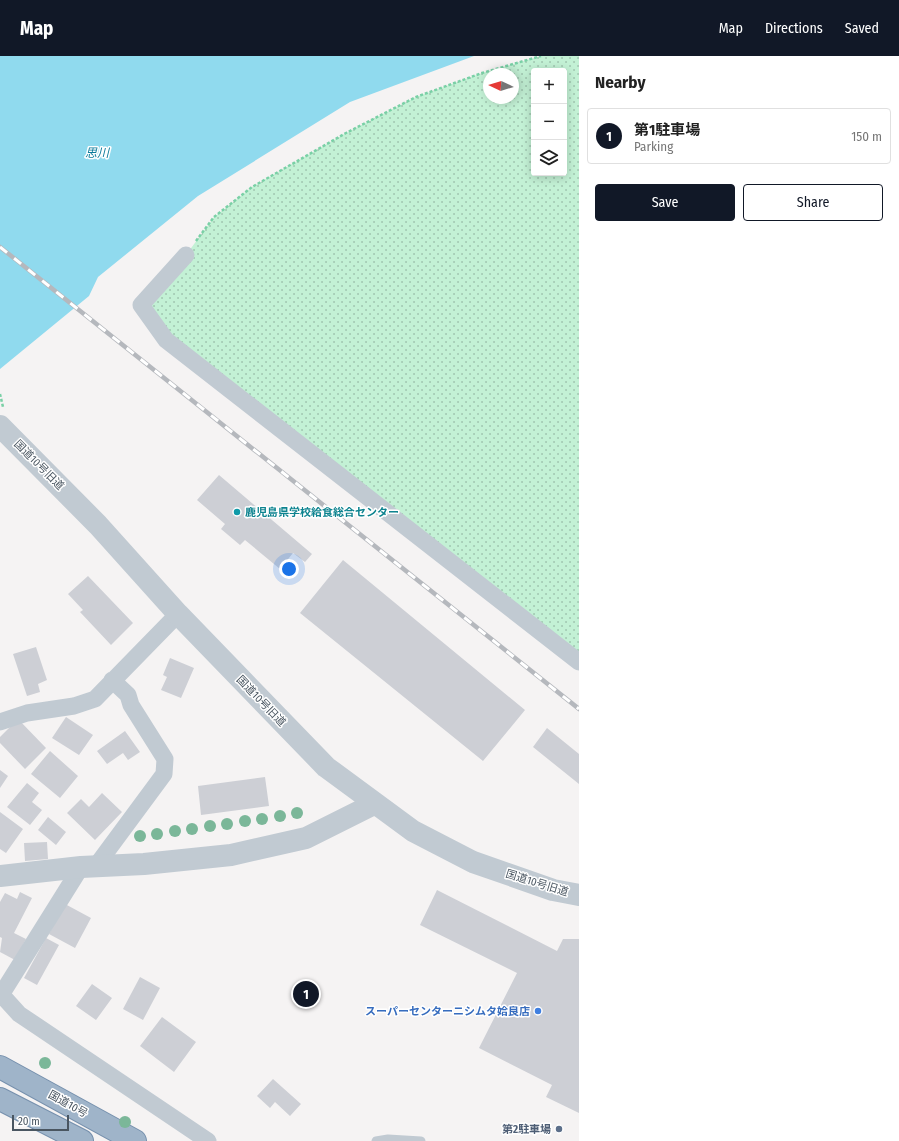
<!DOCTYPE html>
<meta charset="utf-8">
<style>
body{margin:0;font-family:"Fira Sans Condensed","Noto Sans JP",sans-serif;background:#f6f6f6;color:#222}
.controls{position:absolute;right:12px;top:12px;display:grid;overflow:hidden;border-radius:4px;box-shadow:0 2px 10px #0003}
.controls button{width:36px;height:36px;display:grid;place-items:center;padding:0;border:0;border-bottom:1px solid #e0e0e0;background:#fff;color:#222;font:20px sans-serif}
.compass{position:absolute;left:483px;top:12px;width:36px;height:36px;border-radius:50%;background:#fff;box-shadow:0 2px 10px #0003;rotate:274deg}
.scale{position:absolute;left:12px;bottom:10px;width:57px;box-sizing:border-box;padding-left:4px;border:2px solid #4a5661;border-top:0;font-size:11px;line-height:14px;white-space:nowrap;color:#4a5661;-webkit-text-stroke:3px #fff;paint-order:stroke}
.you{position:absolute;left:289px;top:513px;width:14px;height:14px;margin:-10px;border:3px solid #fff;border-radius:50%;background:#1a73e8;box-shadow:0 0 0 6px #1a73e833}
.badge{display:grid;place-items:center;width:26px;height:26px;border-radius:50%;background:#111827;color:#fff;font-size:13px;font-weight:700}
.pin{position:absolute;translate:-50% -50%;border:2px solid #fff;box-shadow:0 1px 4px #0006}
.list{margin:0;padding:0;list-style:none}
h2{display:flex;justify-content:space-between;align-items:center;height:52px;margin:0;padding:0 16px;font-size:17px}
h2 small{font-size:13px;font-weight:400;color:#767676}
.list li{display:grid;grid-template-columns:26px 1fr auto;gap:12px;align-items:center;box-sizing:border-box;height:56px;margin:0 8px 8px;padding:0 8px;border:1px solid #e0e0e0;border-radius:4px}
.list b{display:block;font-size:15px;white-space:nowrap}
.list p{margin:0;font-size:13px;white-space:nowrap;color:#767676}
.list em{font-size:13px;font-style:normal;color:#767676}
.actions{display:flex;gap:8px;padding:12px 16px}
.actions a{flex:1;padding:9px 0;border:1px solid #111827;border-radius:4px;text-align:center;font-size:14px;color:#111827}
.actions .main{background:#111827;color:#fff}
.icon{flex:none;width:22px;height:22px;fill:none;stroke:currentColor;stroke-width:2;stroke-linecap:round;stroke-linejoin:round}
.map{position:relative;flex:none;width:579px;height:1085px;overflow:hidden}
header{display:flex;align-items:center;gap:24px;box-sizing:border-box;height:56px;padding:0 20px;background:#111827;color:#fff}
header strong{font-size:19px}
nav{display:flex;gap:22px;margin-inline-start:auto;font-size:14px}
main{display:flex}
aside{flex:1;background:#fff}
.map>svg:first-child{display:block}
</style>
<header>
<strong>Map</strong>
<nav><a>Map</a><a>Directions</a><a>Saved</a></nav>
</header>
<main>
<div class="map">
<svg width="579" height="1085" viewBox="0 0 579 1085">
<defs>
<pattern id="grass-dots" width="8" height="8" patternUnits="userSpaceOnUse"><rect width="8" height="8" fill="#c3f1d5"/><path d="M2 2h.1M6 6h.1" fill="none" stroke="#a0c6b0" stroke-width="1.8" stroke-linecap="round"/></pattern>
</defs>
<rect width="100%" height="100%" fill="#f5f3f3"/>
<!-- grass -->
<path fill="url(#grass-dots)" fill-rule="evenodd" d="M541,0H579V606L166,284L141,249L186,199L214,161L252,131L346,77L416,41L482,17ZM534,15H564V117H534ZM489,18H513V42H489Z"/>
<!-- water -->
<path fill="#90daee" d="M0,0H474L350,46L198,140L98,221L89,240L0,313Z"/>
<!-- building -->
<path fill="#cdcfd5" d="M219,419L312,498L305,506L293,497L280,513L245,484L240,489L221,473L225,468L197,444Z
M343,504L525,654L483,705L300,557Z
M88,520L133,567L111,589L80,556L83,554L68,538Z
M36,591L47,624L38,628L40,636L27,640L13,598Z
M170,602L194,612L181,642L161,634L167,621L163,619Z
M66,661L93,679L79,699L52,682Z
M18,663L46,692L25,713L0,687V681Z
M547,672L579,698V728L533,691Z
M125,675L140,696L128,704L123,697L107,708L97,695Z
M50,695L78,720L60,742L31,718Z
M0,714L8,720L0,732Z
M265,721L269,750L201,759L198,730Z
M27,727L39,737L32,746L42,754L30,769L7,751Z
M102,737L122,756L95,784L67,757L81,743L89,751Z
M0,756L23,773L6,797L0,793Z
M48,761L66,776L56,789L38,774Z
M47,786L48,803L25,805L24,787Z
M437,834L557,895L563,883H579V1057L546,1041L552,1029L479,992L517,917L420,869Z
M20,836L32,842L14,877L26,883L15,904L0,896L2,882L0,881V846L5,837L17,843Z
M65,848L91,862L75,892L49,878Z
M46,882L59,889L37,929L24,922Z
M140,921L160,932L143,964L123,953Z
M92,928L112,942L96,964L76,950Z
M162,961L196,986L174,1016L140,990Z
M273,1023L301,1048L290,1060L275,1046L270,1052L257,1040Z"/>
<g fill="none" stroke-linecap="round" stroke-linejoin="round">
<!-- trunk casing -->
<g stroke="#7690ad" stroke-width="24">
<path id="trunk" d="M0,1011L135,1085
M0,1043L82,1085"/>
</g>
<!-- path -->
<path stroke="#7ad0a6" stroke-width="2.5" stroke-dasharray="3 2" stroke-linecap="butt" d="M196,185L214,161L252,131L346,77L416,41L482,17L541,0
M0,338L3,351"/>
<!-- service -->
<path stroke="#c1cad2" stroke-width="9" d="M376,1085L388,1083L421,1085"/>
<!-- minor -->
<path stroke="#c1cad2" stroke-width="17" d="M186,199L141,249L166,284L579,606
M0,666L27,657L74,650L95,643L178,558
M96,810L164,718L165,703L131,649L128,639L112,624
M0,937L19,958L208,1085
M1,939L81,811"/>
<!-- tertiary -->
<path stroke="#c1cad2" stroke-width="22" d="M0,370L98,469L178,558L326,711L413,775L473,806L553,834L579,839
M0,820L81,811L144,808L231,799L306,782L374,748"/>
<!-- trunk -->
<use href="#trunk" stroke="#9fb4c9" stroke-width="22"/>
<!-- rail casing -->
<g stroke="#b5b8bd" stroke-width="4.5">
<path id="rail" d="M0,191L579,653"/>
</g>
<!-- rail -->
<use href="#rail" stroke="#fff" stroke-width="3" stroke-dasharray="9" stroke-linecap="butt"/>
</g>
<!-- trees -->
<g fill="#7bb799">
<circle cx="297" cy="757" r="6"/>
<circle cx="280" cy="760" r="6"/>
<circle cx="262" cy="763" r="6"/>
<circle cx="245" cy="765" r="6"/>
<circle cx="227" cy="768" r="6"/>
<circle cx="210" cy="770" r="6"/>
<circle cx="192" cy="773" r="6"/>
<circle cx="175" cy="775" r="6"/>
<circle cx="157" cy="778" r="6"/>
<circle cx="140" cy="780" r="6"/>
<circle cx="45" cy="1007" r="6"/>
<circle cx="125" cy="1066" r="6"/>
</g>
<!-- markers -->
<circle fill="#0f9aa8" stroke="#fff" stroke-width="1.5" cx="237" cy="456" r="4"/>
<circle fill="#3f7fe0" stroke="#fff" stroke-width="1.5" cx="538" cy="955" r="4"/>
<circle fill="#5c6f8a" stroke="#fff" stroke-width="1.5" cx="559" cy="1073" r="4"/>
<g text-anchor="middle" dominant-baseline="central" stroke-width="3" stroke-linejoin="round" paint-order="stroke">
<!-- street labels -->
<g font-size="11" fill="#4a5661" stroke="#fff">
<text transform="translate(39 409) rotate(45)">国道10号旧道</text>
<text transform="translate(261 645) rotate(46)">国道10号旧道</text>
<text transform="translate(537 827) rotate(17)">国道10号旧道</text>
<text transform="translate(68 1048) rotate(29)">国道10号</text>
</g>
<!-- culture labels -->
<g font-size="11" font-weight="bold" fill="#0d838f" stroke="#fff" text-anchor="start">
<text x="245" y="456">鹿児島県学校給食総合センター</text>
</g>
<!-- shop labels -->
<g font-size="11" font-weight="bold" fill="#366cbe" stroke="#fff" text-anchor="end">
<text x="530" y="955">スーパーセンターニシムタ姶良店</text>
</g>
<!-- service labels -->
<g font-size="11" font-weight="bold" fill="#4e5e75" stroke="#fff" text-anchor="end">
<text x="551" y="1073">第2駐車場</text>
</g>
<!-- water labels -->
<g font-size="12" font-style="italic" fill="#0c7c9b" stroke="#fff">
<text x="97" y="97">思川</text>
</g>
</g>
</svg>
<div class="controls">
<button>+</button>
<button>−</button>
<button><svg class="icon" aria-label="layers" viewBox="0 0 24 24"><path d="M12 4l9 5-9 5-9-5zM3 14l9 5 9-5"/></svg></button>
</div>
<svg class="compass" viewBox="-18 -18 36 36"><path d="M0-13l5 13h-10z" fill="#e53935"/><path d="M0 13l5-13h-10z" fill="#767676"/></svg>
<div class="scale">20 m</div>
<div class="you"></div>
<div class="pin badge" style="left:306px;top:938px">1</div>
</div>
<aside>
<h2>Nearby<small></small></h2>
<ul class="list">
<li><span class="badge">1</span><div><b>第1駐車場</b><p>Parking</p></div><em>150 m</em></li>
</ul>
<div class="actions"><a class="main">Save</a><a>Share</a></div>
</aside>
</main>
